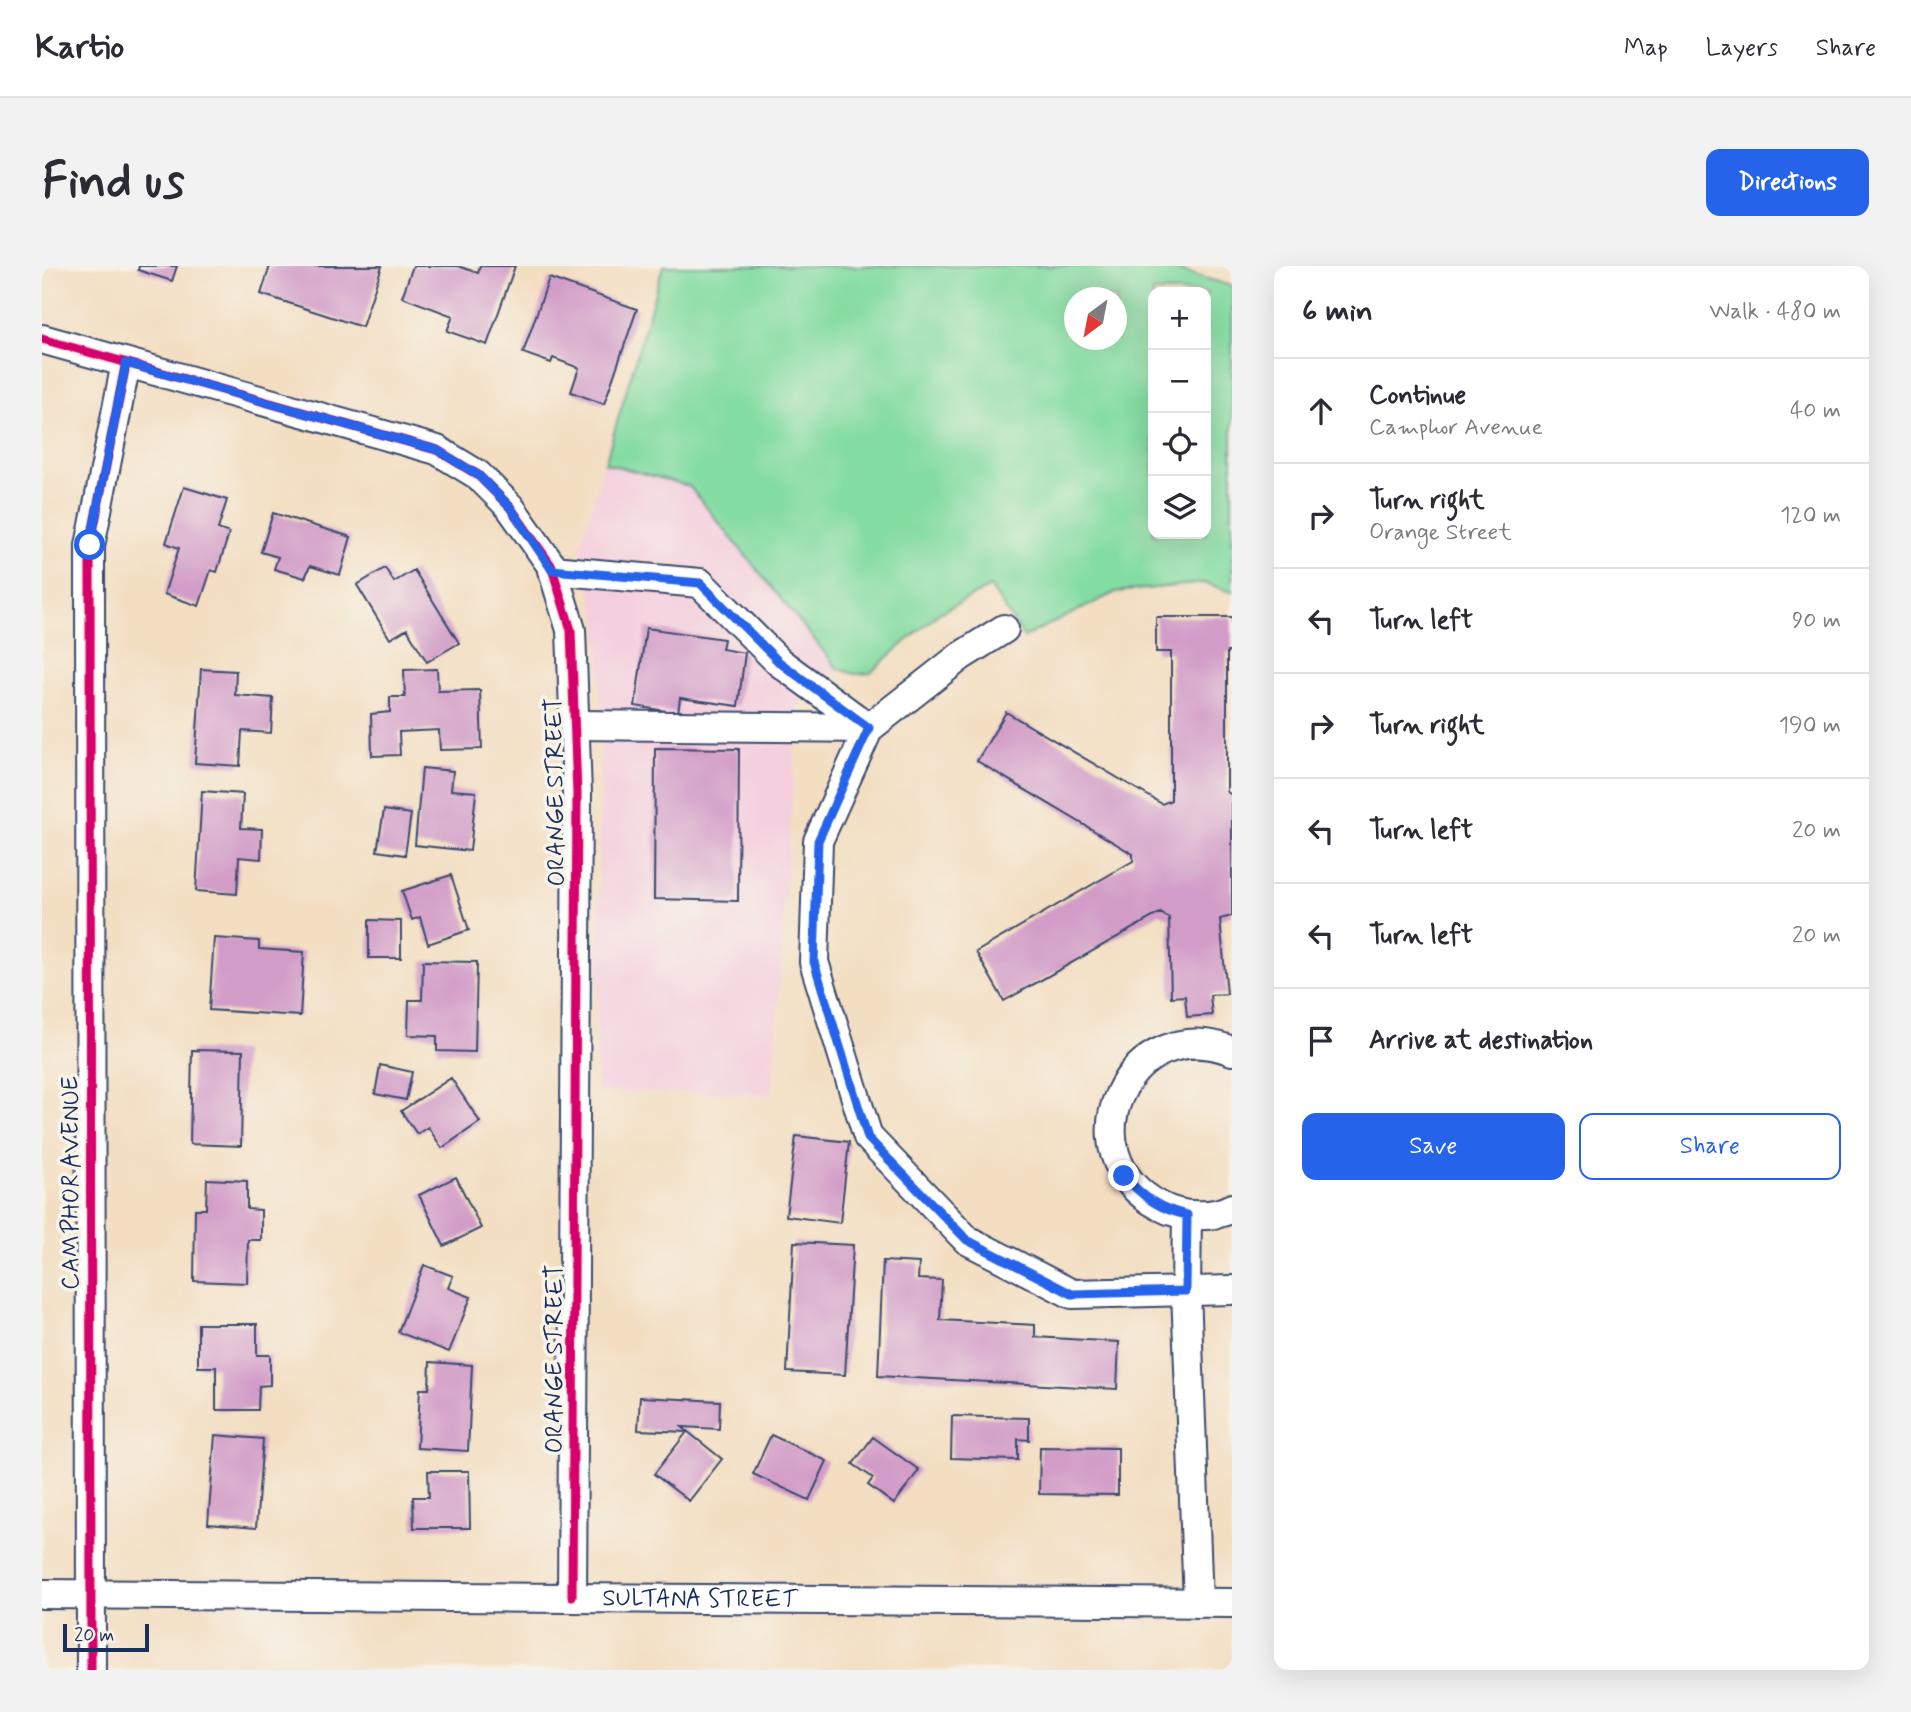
<!DOCTYPE html>
<meta charset="utf-8">
<style>
body{margin:0;font-family:Mynerve,sans-serif;background:#f2f2f3;color:#2b2b33}
.controls{position:absolute;right:21px;top:21px;display:grid;overflow:hidden;border-radius:14px;box-shadow:0 7px 28px #0002}
.controls button{width:63px;height:63px;display:grid;place-items:center;padding:0;border:0;border-bottom:2px solid #e1e1e2;background:#fff;color:#2b2b33;font:35px sans-serif}
.compass{position:absolute;left:1022px;top:21px;width:63px;height:63px;border-radius:50%;background:#fff;box-shadow:0 7px 28px #0002;rotate:212deg}
.scale{position:absolute;left:21px;bottom:18px;width:86px;box-sizing:border-box;padding-left:7px;border:4px solid #1b2f5e;border-top:0;font-size:19px;line-height:24px;white-space:nowrap;color:#1b2f5e;-webkit-text-stroke:5px #f7f3e8;paint-order:stroke}
.stop{position:absolute;width:21px;height:21px;margin:-16px;border:5px solid #2563eb;border-radius:50%;background:#fff}
.stop.end{background:#2563eb;border-color:#fff;box-shadow:0 2px 7px #0008}
.list{margin:0;padding:0;list-style:none}
h2{display:flex;justify-content:space-between;align-items:center;height:91px;margin:0;padding:0 28px;font-size:30px}
h2 small{font-size:23px;font-weight:400;color:#7c7c81}
.list li{display:grid;grid-template-columns:46px 1fr auto;gap:21px;align-items:center;box-sizing:border-box;height:105px;padding:0 28px;border-top:2px solid #e1e1e2}
.list b{display:block;font-size:26px;white-space:nowrap}
.list p{margin:0;font-size:23px;white-space:nowrap;color:#7c7c81}
.list em{font-size:23px;font-style:normal;color:#7c7c81}
.actions{display:flex;gap:14px;padding:21px 28px}
.actions a{flex:1;padding:16px 0;border:2px solid #2563eb;border-radius:14px;text-align:center;font-size:24px;color:#2563eb}
.actions .main{background:#2563eb;color:#fff}
.icon{flex:none;width:38px;height:38px;fill:none;stroke:currentColor;stroke-width:2;stroke-linecap:round;stroke-linejoin:round}
.map{position:relative;flex:none;width:1190px;height:1404px;overflow:hidden;border-radius:14px}
header{display:flex;align-items:center;gap:42px;box-sizing:border-box;height:98px;padding:0 35px;background:#fff;border-bottom:2px solid #e1e1e2}
header strong{font-size:33px}
nav{display:flex;gap:38px;margin-inline-start:auto;font-size:24px}
.intro{display:flex;align-items:center;justify-content:space-between;box-sizing:border-box;height:168px;padding:0 42px}
h1{margin:0;font-size:49px}
.button{padding:18px 32px;border-radius:14px;background:#2563eb;color:#fff;font-size:24px;font-weight:700}
main{display:flex;gap:42px;padding:0 42px}
aside{flex:1;background:#fff;border-radius:14px;box-shadow:0 7px 28px #0002}
.map>svg:first-child{display:block}
</style>
<header>
<strong>Kartio</strong>
<nav><a>Map</a><a>Layers</a><a>Share</a></nav>
</header>
<div class="intro"><h1>Find us</h1><a class="button">Directions</a></div>
<main>
<div class="map">
<svg width="1190" height="1404" viewBox="0 0 1190 1404">
<rect width="100%" height="100%" fill="#f7f3e8"/>
<filter id="ink" filterUnits="userSpaceOnUse"><feTurbulence type="fractalNoise" baseFrequency=".0143" numOctaves="2"/><feDisplacementMap in="SourceGraphic" scale="14" xChannelSelector="R" yChannelSelector="G"/><feConvolveMatrix kernelMatrix="1 2 1 2 8 2 1 2 1" color-interpolation-filters="sRGB"/></filter>
<filter id="wash" filterUnits="userSpaceOnUse"><feTurbulence type="fractalNoise" baseFrequency=".00686" numOctaves="4" result="noise"/><feDisplacementMap in="SourceGraphic" scale="28" xChannelSelector="R" yChannelSelector="G"/><feGaussianBlur stdDeviation="1.57" result="paint"/><feColorMatrix in="noise" values="0 0 0 0 0 0 0 0 0 0 0 0 0 0 0 0 0 1.4 0 .05"/><feComposite in="paint" operator="in"/></filter>
<g filter="url(#wash)">
<rect width="100%" height="100%" fill="#f3dec2"/>
<!-- built -->
<path fill="#f4cfde" d="M563,197L647,220L796,403L756,440L730,828L554,826L559,433L556,357L538,281Z"/>
<!-- green -->
<path fill="#83dca1" stroke="#4f8680" stroke-width="2" fill-rule="evenodd" d="M621,0H1121L1190,20V326L1163,317L1074,326L982,371L948,321L897,347L828,407L813,408L796,403L647,220L563,197ZM1111,26H1164V268H1111ZM1032,32H1074V74H1032Z"/>
<g id="blocks">
<!-- building -->
<path fill="#d29cc8" d="M97,0H135L130,15L96,4Z
M228,0H340L320,61L219,28Z
M371,0H416L436,7L438,0H473L445,79L405,65L411,50L360,31Z
M507,12L595,43L562,138L529,126L537,102L511,92L509,97L481,87Z
M142,221L185,234L176,263L187,267L175,306L169,304L157,340L122,328L137,282L124,277Z
M231,247L309,271L298,309L268,300L263,312L232,303L236,291L219,286Z
M343,302L352,316L372,304L417,377L385,396L365,363L348,373L315,319Z
M1114,351H1190V386H1185V526L1190,529V650L1178,653L1185,728L1168,729L1170,749L1145,751L1143,730L1129,731L1127,652L1118,647L962,735L934,686L1091,595V588L935,495L964,446L1120,538L1129,534V386H1114Z
M604,362L682,373L680,383L703,387L696,440L638,432L636,447L593,440Z
M159,403L194,405L193,429L231,432L229,467L200,465L198,500L153,497Z
M395,403L396,425L438,424L440,483L398,484L397,464L357,466L358,489L330,490L329,448L348,446V431H363L362,404Z
M613,482L697,483L696,635L612,633Z
M380,502L411,505L409,524L434,526L428,585L373,579Z
M160,525L201,528L199,562L220,563L219,593L197,591L195,628L154,625Z
M342,544L369,548L363,589L335,585Z
M409,609L427,664L386,678L378,651L370,654L360,625Z
M327,654L359,655V692H327Z
M172,672L217,675V683L262,686L258,750L167,744Z
M381,695L435,696L433,786L395,785V770L366,769L367,734H380Z
M150,784L201,785L199,880L148,878Z
M338,799L370,806L364,834L333,828Z
M409,812L438,856L400,882L386,861L375,868L359,845Z
M754,870L807,876L798,957L744,950Z
M414,911L439,962L402,980L377,929Z
M165,913L205,915V943L219,944V974H206L205,1017L152,1015L153,943H164Z
M752,976L811,979L803,1109L745,1106Z
M841,995L877,997L876,1013L900,1014L898,1054L993,1059V1071L1077,1076L1075,1123L836,1110Z
M382,999L411,1010L406,1022L429,1031L407,1086L356,1066Z
M156,1058H215V1089H228V1119L217,1120L216,1144H174V1101H156Z
M388,1096L430,1099L426,1185L375,1182L378,1123H387Z
M598,1131L678,1135L677,1163L640,1161L680,1193L647,1235L612,1208L645,1166L596,1164Z
M910,1150L987,1152V1174L976,1173V1194L909,1192Z
M173,1169L221,1173L214,1262L166,1258Z
M729,1169L785,1195L767,1234L711,1208Z
M831,1171L877,1204L852,1238L826,1219L831,1212L811,1198Z
M998,1181L1076,1182V1229L997,1228Z
M386,1205H427L428,1262H372L371,1231H387Z"/>
</g>
</g>
<g filter="url(#ink)">
<use href="#blocks" fill-opacity="0" stroke="#3b496d" stroke-width="2"/>
<g fill="none" stroke-linecap="round" stroke-linejoin="round">
<!-- minor casing -->
<g stroke="#3b496d" stroke-width="32">
<g id="minor">
<path d="M0,73L395,184L436,209L468,241L509,299L529,364L535,528L530,1330"/>
<path d="M510,304L658,317L737,396L827,462"/>
<path d="M962,363L919,390L827,462L776,575L772,696L826,871L925,974L1030,1028L1190,1024"/>
<path d="M532,459L827,462"/>
<path d="M1190,785C1087,744 1019,887 1118,940C1138,951 1170,953 1190,942"/>
<path d="M1145,949L1144,1025L1156,1337"/>
<path id="s1" d="M0,1328L1190,1337"/>
<path d="M49,1404L48,280L84,97"/>
</g>
</g>
<!-- minor -->
<use href="#minor" stroke="#fff" stroke-width="28"/>
<!-- cycleway casing -->
<g stroke="#f7f3e8" stroke-width="13">
<path id="cycleway" d="M0,73L395,184L436,209L468,241L509,299L529,364L535,528L530,1330
M49,1404L48,280L84,97"/>
</g>
<!-- cycleway -->
<use href="#cycleway" stroke="#d6006c" stroke-width="9"/>
</g>
</g>
<g fill="none" stroke-linecap="round" stroke-linejoin="round" filter="url(#ink)">
<!-- route -->
<path stroke="#2563eb" stroke-width="9" d="M48,279L84,97L395,184L436,209L468,241L510,304L658,317L737,396L827,462L776,575L772,696L826,872L925,974L1030,1028L1144,1025L1145,949C1117,943 1101,931 1082,910"/>
</g>
<g text-anchor="middle" dominant-baseline="central" stroke-width="7" stroke-linejoin="round" paint-order="stroke">
<!-- street labels -->
<g font-size="24" fill="#1b2f5e" stroke="#f7f3e8">
<text transform="translate(514 526) rotate(-91)">ORANGE STREET</text>
<text transform="translate(29 917) rotate(-90)">CAMPHOR AVENUE</text>
<text transform="translate(513 1093) rotate(-90)">ORANGE STREET</text>
<text stroke="none"><textPath href="#s1" startOffset="658">SULTANA STREET</textPath></text>
</g>
</g>
</svg>
<div class="controls">
<button>+</button>
<button>−</button>
<button><svg class="icon" aria-label="locate" viewBox="0 0 24 24"><circle cx="12" cy="12" r="6"/><path d="M12 2v4M12 18v4M2 12h4M18 12h4"/></svg></button>
<button><svg class="icon" aria-label="layers" viewBox="0 0 24 24"><path d="M12 4l9 5-9 5-9-5zM3 14l9 5 9-5"/></svg></button>
</div>
<svg class="compass" viewBox="-18 -18 36 36"><path d="M0-13l5 13h-10z" fill="#e53935"/><path d="M0 13l5-13h-10z" fill="#7c7c81"/></svg>
<div class="scale">20 m</div>
<div class="stop" style="left:48px;top:279px"></div>
<div class="stop end" style="left:1082px;top:910px"></div>
</div>
<aside>
<h2>6 min<small>Walk · 480 m</small></h2>
<ul class="list">
<li><svg class="icon" aria-label="ahead" viewBox="0 0 24 24"><path d="M12 20V5M6 11l6-6 6 6"/></svg><div><b>Continue</b><p>Camphor Avenue</p></div><em>40 m</em></li>
<li><svg class="icon" aria-label="right" viewBox="0 0 24 24"><path d="M7 20v-9h11M14 6l5 5-5 5"/></svg><div><b>Turn right</b><p>Orange Street</p></div><em>120 m</em></li>
<li><svg class="icon" aria-label="left" viewBox="0 0 24 24"><path d="M17 20v-9H6M10 6l-5 5 5 5"/></svg><div><b>Turn left</b></div><em>90 m</em></li>
<li><svg class="icon" aria-label="right" viewBox="0 0 24 24"><path d="M7 20v-9h11M14 6l5 5-5 5"/></svg><div><b>Turn right</b></div><em>190 m</em></li>
<li><svg class="icon" aria-label="left" viewBox="0 0 24 24"><path d="M17 20v-9H6M10 6l-5 5 5 5"/></svg><div><b>Turn left</b></div><em>20 m</em></li>
<li><svg class="icon" aria-label="left" viewBox="0 0 24 24"><path d="M17 20v-9H6M10 6l-5 5 5 5"/></svg><div><b>Turn left</b></div><em>20 m</em></li>
<li><svg class="icon" aria-label="arrive" viewBox="0 0 24 24"><path d="M6 21V4h12l-3 4 3 4H6"/></svg><div><b>Arrive at destination</b></div></li>
</ul>
<div class="actions"><a class="main">Save</a><a>Share</a></div>
</aside>
</main>
